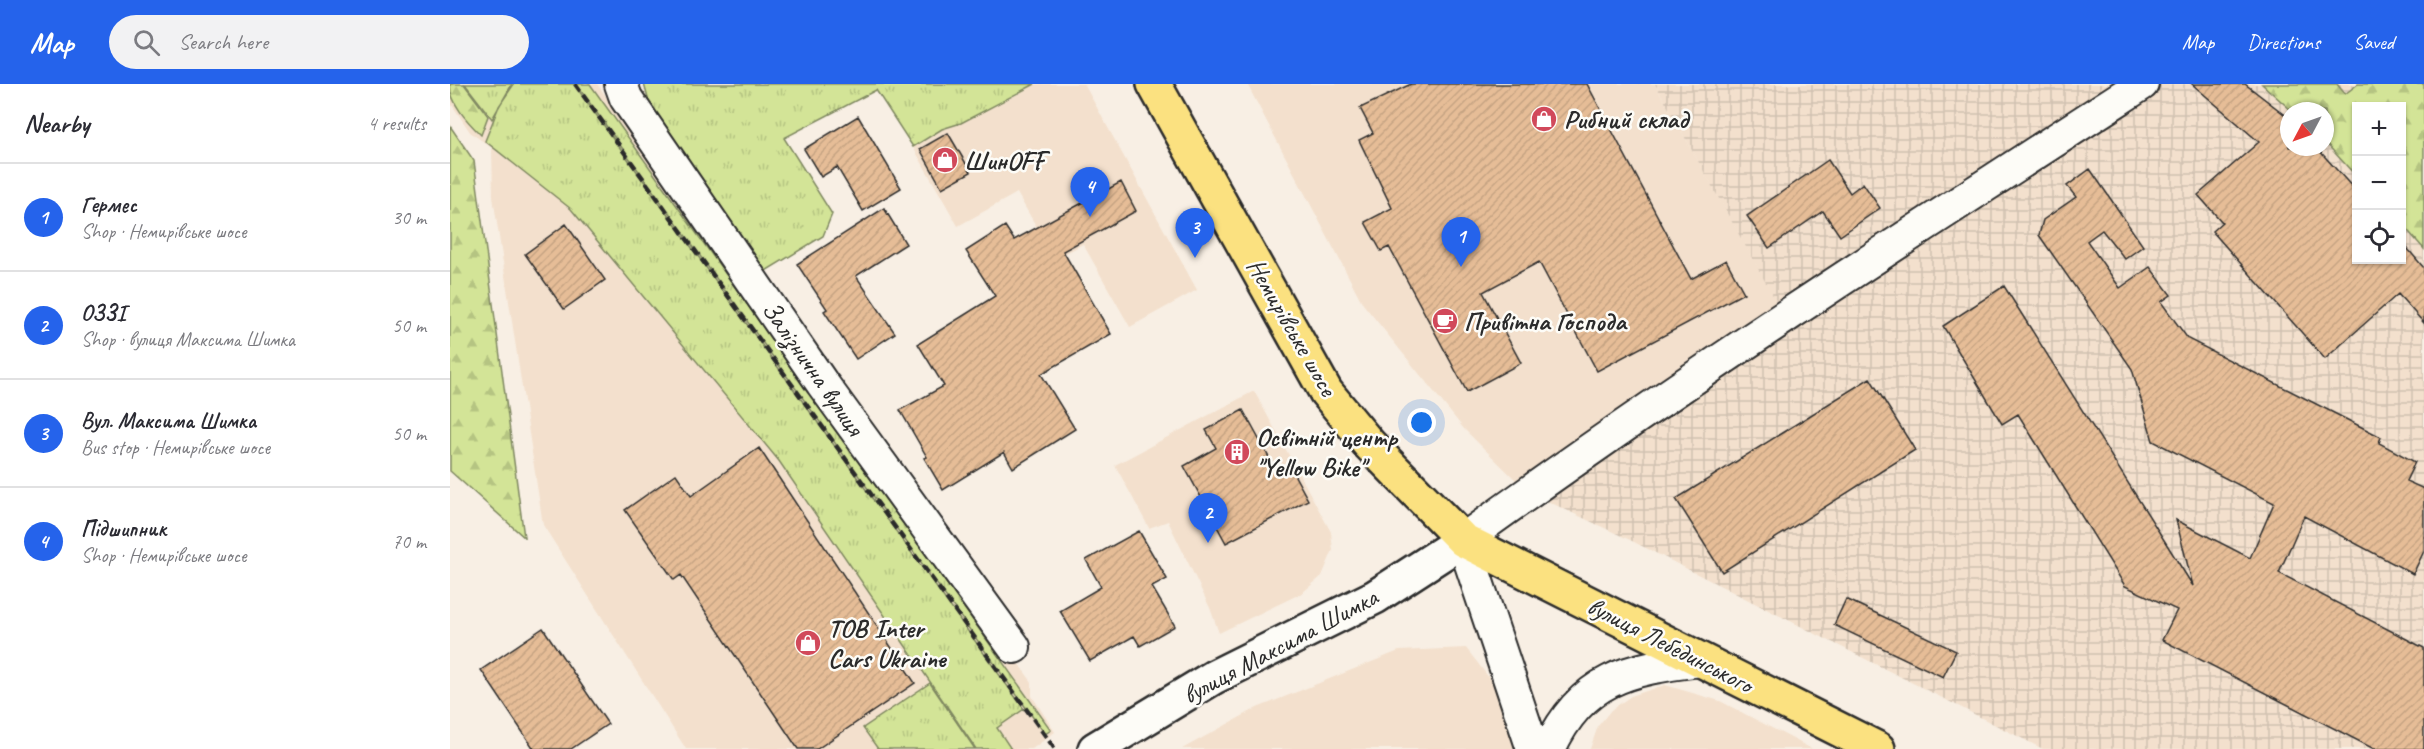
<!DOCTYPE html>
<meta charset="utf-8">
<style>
body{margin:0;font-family:Caveat,sans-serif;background:#f2f2f3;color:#2b2b33}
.controls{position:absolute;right:18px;top:18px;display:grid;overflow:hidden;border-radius:0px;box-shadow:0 2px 4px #0004}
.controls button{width:54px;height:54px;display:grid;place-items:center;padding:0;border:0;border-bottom:2px solid #e1e1e2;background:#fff;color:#2b2b33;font:30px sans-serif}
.compass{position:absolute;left:1830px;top:18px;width:54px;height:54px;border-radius:50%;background:#fff;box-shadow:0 2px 4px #0004;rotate:229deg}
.you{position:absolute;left:972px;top:339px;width:21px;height:21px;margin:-15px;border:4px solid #fff;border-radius:50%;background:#1a73e8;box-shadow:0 0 0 9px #1a73e833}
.badge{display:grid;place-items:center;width:39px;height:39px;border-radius:50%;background:#2563eb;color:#fff;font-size:20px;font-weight:700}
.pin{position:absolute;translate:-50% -50px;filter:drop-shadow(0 2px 3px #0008)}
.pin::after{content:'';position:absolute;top:32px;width:21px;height:18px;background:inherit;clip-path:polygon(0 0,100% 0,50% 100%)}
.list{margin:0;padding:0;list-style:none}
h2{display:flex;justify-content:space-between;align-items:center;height:78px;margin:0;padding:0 24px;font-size:26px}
h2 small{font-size:20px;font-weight:400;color:#7c7c81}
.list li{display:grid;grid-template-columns:39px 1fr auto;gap:18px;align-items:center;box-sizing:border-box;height:108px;padding:0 24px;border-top:2px solid #e1e1e2}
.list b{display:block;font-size:22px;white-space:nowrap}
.list p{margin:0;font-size:20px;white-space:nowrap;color:#7c7c81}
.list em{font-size:20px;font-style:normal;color:#7c7c81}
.icon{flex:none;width:33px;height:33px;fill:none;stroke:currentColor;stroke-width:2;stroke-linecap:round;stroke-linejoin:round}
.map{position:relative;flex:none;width:1974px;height:665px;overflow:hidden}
header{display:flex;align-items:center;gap:36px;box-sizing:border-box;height:84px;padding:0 30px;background:#2563eb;color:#fff}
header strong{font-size:28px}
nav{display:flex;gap:33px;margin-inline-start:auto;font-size:21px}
.search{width:420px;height:54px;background:#f2f2f3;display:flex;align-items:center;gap:15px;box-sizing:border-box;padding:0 21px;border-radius:33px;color:#7c7c81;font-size:22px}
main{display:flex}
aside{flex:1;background:#fff}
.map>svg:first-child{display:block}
</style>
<header>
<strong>Map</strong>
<div class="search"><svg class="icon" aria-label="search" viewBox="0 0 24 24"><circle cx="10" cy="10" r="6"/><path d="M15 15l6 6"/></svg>Search here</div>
<nav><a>Map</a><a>Directions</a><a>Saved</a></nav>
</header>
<main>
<aside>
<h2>Nearby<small>4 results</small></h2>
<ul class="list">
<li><span class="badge">1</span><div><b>Гермес</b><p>Shop · Немирівське шосе</p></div><em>30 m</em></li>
<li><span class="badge">2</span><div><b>ОЗЗІ</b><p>Shop · вулиця Максима Шимка</p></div><em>50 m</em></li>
<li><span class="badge">3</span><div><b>Вул. Максима Шимка</b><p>Bus stop · Немирівське шосе</p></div><em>50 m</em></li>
<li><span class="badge">4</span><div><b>Підшипник</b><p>Shop · Немирівське шосе</p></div><em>70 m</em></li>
</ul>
</aside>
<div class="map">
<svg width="1974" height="665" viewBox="0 0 1974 665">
<defs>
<pattern id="industrial-grid" width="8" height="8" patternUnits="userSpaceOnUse" patternTransform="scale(1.5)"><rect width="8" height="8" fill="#f3e0cd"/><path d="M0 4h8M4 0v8" fill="none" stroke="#d0c0b0"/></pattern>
<pattern id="grass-tufts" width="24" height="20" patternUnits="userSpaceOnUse" patternTransform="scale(1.5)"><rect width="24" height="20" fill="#d3e497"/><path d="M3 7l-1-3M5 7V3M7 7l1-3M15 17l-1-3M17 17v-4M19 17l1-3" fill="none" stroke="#b5c482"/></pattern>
<pattern id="forest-firs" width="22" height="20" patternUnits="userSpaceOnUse" patternTransform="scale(1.5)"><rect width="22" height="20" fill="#d3e497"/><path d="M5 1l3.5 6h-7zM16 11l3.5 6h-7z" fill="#b5c482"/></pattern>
<pattern id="building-hatch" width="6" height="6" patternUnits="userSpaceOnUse" patternTransform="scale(1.5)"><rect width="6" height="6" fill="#e6bd97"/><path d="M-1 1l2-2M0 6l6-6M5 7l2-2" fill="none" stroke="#c5a382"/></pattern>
</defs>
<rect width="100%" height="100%" fill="#f8efe4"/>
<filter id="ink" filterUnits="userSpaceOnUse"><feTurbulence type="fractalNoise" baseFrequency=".0167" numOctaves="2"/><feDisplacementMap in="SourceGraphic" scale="12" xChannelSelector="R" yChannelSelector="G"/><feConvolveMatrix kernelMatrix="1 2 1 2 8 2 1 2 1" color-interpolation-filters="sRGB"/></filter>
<g filter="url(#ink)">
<!-- built -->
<path fill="#f3e0cd" d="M0,0H147L582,598V612L605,648L582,665H236L93,441L43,113L42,64L20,48L0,18Z
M585,0H634L747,206L680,243L633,160L605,175L567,109L508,142L463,63L492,45L511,39Z
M797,0H1205L1336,233L1078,408L1014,345L913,220Z
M804,307L881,448L883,466L872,492L852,509L769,549L760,524L718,437L699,444L665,381Z
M1016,564L1075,640L1083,665H732L807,624L949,567Z
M1215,601L1270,617L1362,665H1140L1148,642L1161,626L1181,612Z"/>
<!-- industrial -->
<path fill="url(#industrial-grid)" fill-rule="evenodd" d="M1205,0H1974V665H1593L1180,456L1078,408L1335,233ZM1906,22H1952V176H1906ZM1839,27H1875V63H1839Z"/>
<!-- grass -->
<path fill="url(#grass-tufts)" stroke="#7f8861" stroke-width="1.5" d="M15,0H62L42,35Z
M64,0H124L574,625L547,644L561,665H526L329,377L121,125L35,57L49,22Z
M126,0H140L601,646L595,650Z
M194,0H585L511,39L492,45L463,63L426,6L334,54L382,130L373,152L314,188L204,36Z
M480,599L525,665H428L413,644Z"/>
<!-- forest -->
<path fill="url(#forest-firs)" stroke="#7f8861" stroke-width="1.5" d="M0,0H14L38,32L31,51C18,38 0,20 0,0Z
M1812,0H1887L1895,10L1908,0H1974V165L1952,140V22H1906V92L1875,58V27H1842Z
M0,42L24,77L74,453L0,387Z"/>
<!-- building -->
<path fill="url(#building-hatch)" stroke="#2b2b2b" stroke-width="1.5" d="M961,0H1137L1241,195L1276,176L1294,209L1147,287L1089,178L1033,208L1071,279L1017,308L939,163L931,167L915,138L942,124L909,56L923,49L910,24Z
M1742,0H1795L1838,33L1839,32V63H1866L1906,107V176H1952V158L1974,184V239L1948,210L1875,275L1762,147L1772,138L1748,111L1809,58Z
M408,32L451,104L413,127L387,83L371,93L354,65Z
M498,49L521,88L492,104L470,65Z
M1378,76L1400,109L1413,99L1430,124L1390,152L1373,127L1319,164L1297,132Z
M1640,85L1693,162L1675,175L1652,146L1637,157L1670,204L1700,183L1721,211L1711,218L1738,255L1931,353L1929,359L1965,378L1956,397L1974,405V467L1963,490L1854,432L1829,489L1974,564V665H1924L1712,556L1727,526L1675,502L1568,330L1552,340L1493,242L1554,202L1743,502L1726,436L1800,474L1824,419L1703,357L1682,285L1589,151L1593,136L1626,113L1617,102Z
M671,98L686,127L613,167L661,250L591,290L625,345L563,384L554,368L493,406L474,374L477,373L450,326L494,302L468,260L545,212L516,167L555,142L564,156Z
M434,124L456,160L406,192L445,249L406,275L374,227L377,225L347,180Z
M116,140L155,196L114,225L75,170Z
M1420,294L1465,366L1272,488L1226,415Z
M793,326L827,388L839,381L858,416L776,459L734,382L766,364L756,346Z
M309,364L465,599L367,665H348L231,491L224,496L175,426L226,390L241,412Z
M689,447L717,495L702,503L725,542L690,562L684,552L640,577L610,527L651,503L636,476Z
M1396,515L1506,567L1493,593L1384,541Z
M93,544L158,640L121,665H84L31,586Z"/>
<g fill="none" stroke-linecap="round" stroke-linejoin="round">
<!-- street casing -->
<g stroke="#2b2b2b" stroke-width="36">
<path id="street" d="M171,0L176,14L372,299L564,563
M1083,665L1013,456C1233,296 1463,148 1692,0
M1099,665C1132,594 1178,585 1250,576"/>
</g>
<!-- secondary casing -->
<g stroke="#2b2b2b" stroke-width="38">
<path id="secondary" d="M645,665L764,593L925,513L1013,456"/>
</g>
<!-- primary casing -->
<g stroke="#2b2b2b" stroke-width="38">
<path id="primary" d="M704,0L876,308L919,360L1013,456L1428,665"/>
</g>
<!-- street -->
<use href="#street" stroke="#fdfcf7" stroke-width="32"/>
<!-- secondary -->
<use href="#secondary" stroke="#fdfcf7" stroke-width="33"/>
<!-- primary -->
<use href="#primary" stroke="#fbe180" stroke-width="33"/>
<!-- rail -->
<path stroke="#2b2b2b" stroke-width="4.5" stroke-dasharray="9 4.5" stroke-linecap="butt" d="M125,0L605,665"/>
</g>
</g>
<!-- icons -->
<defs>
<g id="shop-disc" transform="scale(1.35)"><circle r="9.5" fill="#d1495b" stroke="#fdfcf7"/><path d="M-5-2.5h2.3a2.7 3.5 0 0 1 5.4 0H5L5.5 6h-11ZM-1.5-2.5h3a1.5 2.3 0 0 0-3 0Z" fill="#fff"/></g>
<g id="cafe-disc" transform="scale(1.35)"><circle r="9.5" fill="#d1495b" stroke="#fdfcf7"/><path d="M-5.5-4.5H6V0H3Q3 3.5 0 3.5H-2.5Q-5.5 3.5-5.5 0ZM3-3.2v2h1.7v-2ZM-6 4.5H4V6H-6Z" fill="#fff"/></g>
<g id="building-disc" transform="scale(1.35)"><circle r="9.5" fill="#d1495b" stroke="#fdfcf7"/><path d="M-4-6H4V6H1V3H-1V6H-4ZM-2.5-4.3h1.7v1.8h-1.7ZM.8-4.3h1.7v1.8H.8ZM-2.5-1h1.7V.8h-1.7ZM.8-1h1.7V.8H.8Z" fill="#fff"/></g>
</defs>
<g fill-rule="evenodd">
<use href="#shop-disc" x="1094" y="35"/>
<use href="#shop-disc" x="495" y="76"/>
<use href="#cafe-disc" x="995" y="237"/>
<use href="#building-disc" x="787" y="368"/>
<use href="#shop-disc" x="358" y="559"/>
</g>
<g text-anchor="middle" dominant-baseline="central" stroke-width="5" stroke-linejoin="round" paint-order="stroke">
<!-- poi labels -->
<g font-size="26" font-weight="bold" fill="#2b2b2b" stroke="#fdfcf7" text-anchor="start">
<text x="1114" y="35">Рибний склад</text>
<text x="514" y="76">ШинOFF</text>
<text x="1014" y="237">Привітна Господа</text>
<text x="806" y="353">Освітній центр<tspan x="806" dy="30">"Yellow Bike"</tspan></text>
<text x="378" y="544">ТОВ Inter<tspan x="378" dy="30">Cars Ukraine</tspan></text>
</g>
<!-- street labels -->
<g font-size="26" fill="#2b2b2b" stroke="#fdfcf7">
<text transform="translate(842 243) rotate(60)">Немирівське шосе</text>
<text transform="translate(363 284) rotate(55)">Залізнична вулиця</text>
<text transform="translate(1220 561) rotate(27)">вулиця Лебединського</text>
<text transform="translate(830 562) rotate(-28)">вулиця Максима Шимка</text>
</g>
</g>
</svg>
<div class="controls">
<button>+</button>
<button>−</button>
<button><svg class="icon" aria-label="locate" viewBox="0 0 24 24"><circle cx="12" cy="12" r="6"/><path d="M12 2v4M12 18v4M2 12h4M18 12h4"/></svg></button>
</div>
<svg class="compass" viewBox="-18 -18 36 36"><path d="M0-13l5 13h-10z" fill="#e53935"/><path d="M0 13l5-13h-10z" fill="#7c7c81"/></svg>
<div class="you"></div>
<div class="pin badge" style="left:1011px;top:183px">1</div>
<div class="pin badge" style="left:758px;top:459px">2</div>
<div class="pin badge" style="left:745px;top:174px">3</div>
<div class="pin badge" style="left:640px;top:133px">4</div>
</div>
</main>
